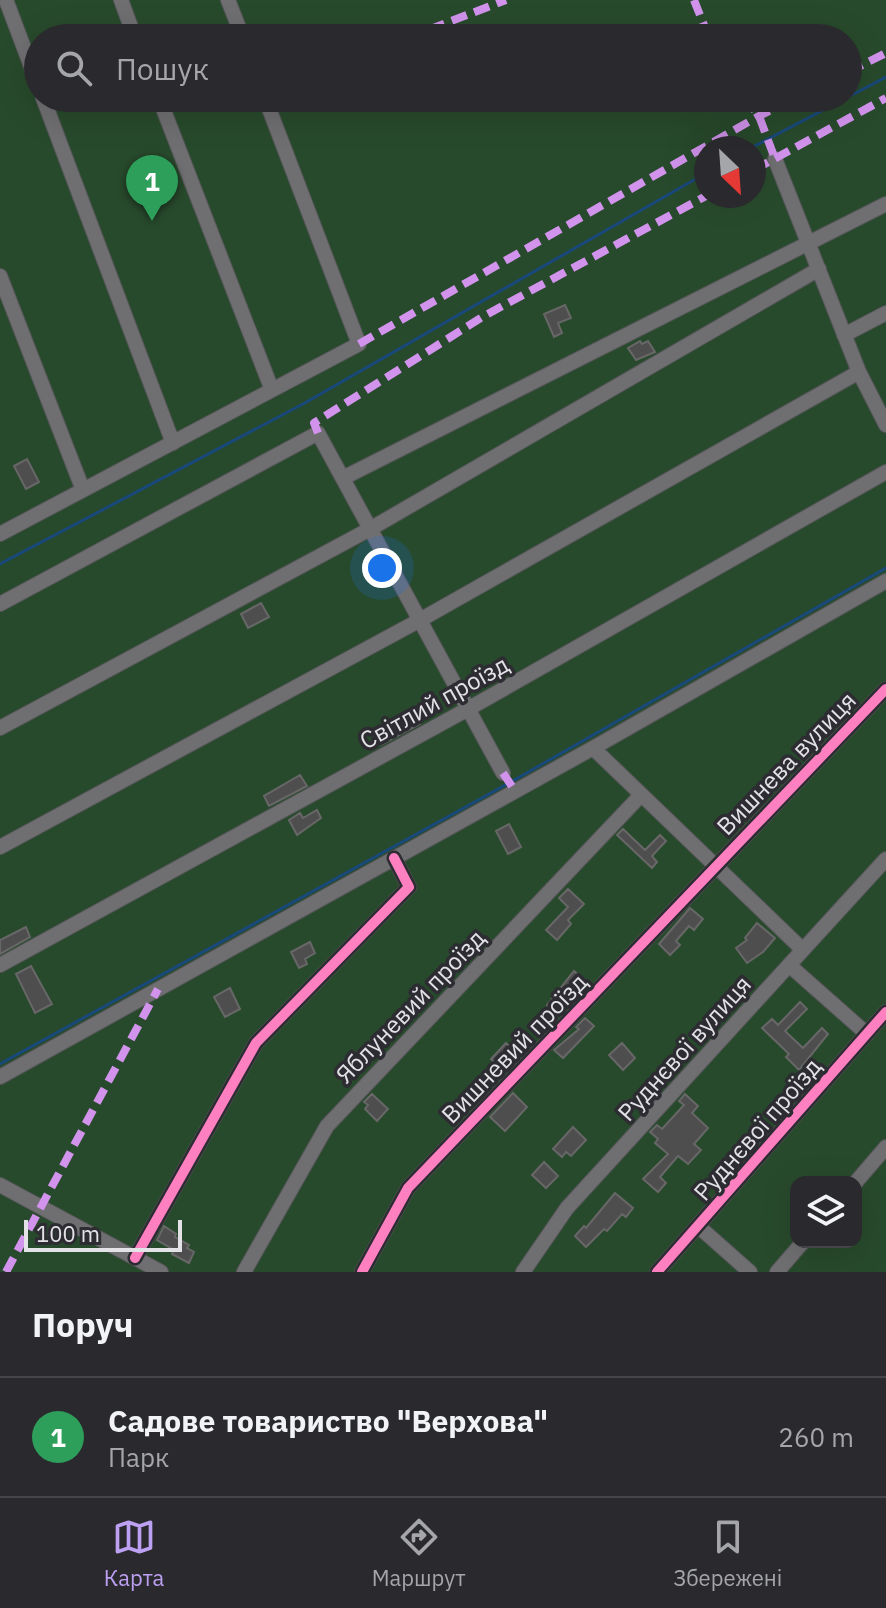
<!DOCTYPE html>
<html lang="uk">
<meta charset="utf-8">
<style>
body{margin:0;font-family:"IBM Plex Sans",sans-serif;background:#323135;color:#f1f3f6}
.controls{position:absolute;right:24px;bottom:24px;display:grid;overflow:hidden;border-radius:16px;box-shadow:0 8px 32px #0002}
.controls button{width:72px;height:72px;display:grid;place-items:center;padding:0;border:0;border-bottom:2px solid #464549;background:#2a292d;color:#f1f3f6;font:40px sans-serif}
.compass{position:absolute;left:694px;top:136px;width:72px;height:72px;border-radius:50%;background:#2a292d;box-shadow:0 8px 32px #0002;rotate:155deg}
.scale{position:absolute;left:24px;bottom:20px;width:158px;box-sizing:border-box;padding-left:8px;border:4px solid #e3e2e7;border-top:0;font-size:22px;line-height:28px;white-space:nowrap;color:#e3e2e7;-webkit-text-stroke:6px #2d2c32;paint-order:stroke}
.you{position:absolute;left:382px;top:568px;width:28px;height:28px;margin:-20px;border:6px solid #fff;border-radius:50%;background:#1a73e8;box-shadow:0 0 0 12px #1a73e833}
.badge{display:grid;place-items:center;width:52px;height:52px;border-radius:50%;background:#bca0f2;color:#fff;font-size:26px;font-weight:700}
.pin{position:absolute;translate:-50% -66px;filter:drop-shadow(0 2px 4px #0008)}
.pin::after{content:'';position:absolute;top:42px;width:28px;height:24px;background:inherit;clip-path:polygon(0 0,100% 0,50% 100%)}
.list{margin:0;padding:0;list-style:none}
h2{display:flex;justify-content:space-between;align-items:center;height:104px;margin:0;padding:0 32px;font-size:34px}
h2 small{font-size:26px;font-weight:400;color:#a5a6aa}
.list li{display:grid;grid-template-columns:52px 1fr auto;gap:24px;align-items:center;box-sizing:border-box;height:120px;padding:0 32px;border-top:2px solid #464549}
.list b{display:block;font-size:30px;white-space:nowrap}
.list p{margin:0;font-size:26px;white-space:nowrap;color:#a5a6aa}
.list em{font-size:26px;font-style:normal;color:#a5a6aa}
.icon{flex:none;width:44px;height:44px;fill:none;stroke:currentColor;stroke-width:2;stroke-linecap:round;stroke-linejoin:round}
.map{position:relative;flex:none;width:886px;height:1272px;overflow:hidden}
.search{position:absolute;background:#2a292d;box-shadow:0 8px 32px #0002;left:24px;right:24px;top:24px;height:88px;display:flex;align-items:center;gap:20px;box-sizing:border-box;padding:0 28px;border-radius:44px;color:#a5a6aa;font-size:30px}
.sheet{height:224px;background:#2a292d}
nav{display:flex;justify-content:space-around;align-items:center;box-sizing:border-box;height:112px;border-top:2px solid #464549;background:#2a292d;font-size:22px;color:#a5a6aa}
nav a{display:grid;justify-items:center;gap:4px}
nav .on{color:#bca0f2}
.map>svg:first-child{display:block}
</style>
<div class="map">
<svg width="886" height="1272" viewBox="0 0 886 1272">
<rect width="100%" height="100%" fill="#38373c"/>
<!-- green -->
<path fill="#284a2c" fill-rule="evenodd" d="M0,0H886V1272H0ZM38,38H848V98H38ZM706,148H754V196H706ZM796,1182H856V1242H796Z"/>
<g fill="none" stroke-linecap="round" stroke-linejoin="round">
<!-- stream -->
<path stroke="#19497a" stroke-width="3" d="M848,97L886,77
M751,148L846,98
M0,564L303,404L706,173
M0,1064L509,783L886,568"/>
</g>
<!-- building -->
<path fill="#4f4e4f" stroke="#686768" stroke-width="2" d="M565,305L571,318L558,323L562,333L554,337L544,314Z
M640,341L642,344L648,341L655,352L636,360L628,348Z
M27,459L39,482L26,489L14,466Z
M261,603L269,617L248,628L241,614Z
M415,716L420,724L381,745L377,737L389,729L392,734L406,726L404,722Z
M300,775L307,786L269,806L264,796Z
M317,810L321,818L297,835L289,820L300,813L303,818Z
M509,824L521,847L508,854L496,831Z
M623,829L645,850L660,835L666,841L652,856L657,862L652,868L617,835Z
M568,889L584,904L568,920L571,924L557,940L546,930L568,907L559,898Z
M690,908L703,919L694,930L689,926L676,941L680,945L670,955L659,944Z
M757,923L775,938L763,952L747,963L736,948L747,940L745,938Z
M26,927L30,937L0,954V940Z
M310,942L315,953L305,959L307,964L299,968L291,952Z
M31,966L52,1004L35,1013L16,974Z
M574,971L586,982L564,1004L566,1006L559,1015L547,1005Z
M230,988L240,1009L225,1017L214,997Z
M800,1002L807,1009L785,1031L803,1048L822,1028L828,1034L799,1070L786,1057L789,1054L762,1028L772,1019L778,1025Z
M585,1018L594,1026L563,1058L554,1050L579,1029L576,1027Z
M506,1043L518,1055L503,1070L491,1059Z
M622,1043L635,1058L623,1070L609,1055Z
M513,1093L527,1107L505,1131L490,1117Z
M372,1094L388,1109L377,1121L365,1109L368,1105L364,1102Z
M685,1094L698,1106L692,1113L708,1128L694,1144L701,1150L688,1164L678,1156L660,1177L666,1183L658,1192L643,1179L668,1154L655,1143L658,1139L650,1132L657,1125L662,1129L684,1105L679,1101Z
M573,1127L586,1140L571,1156L566,1152L562,1157L553,1149Z
M544,1162L558,1176L546,1188L532,1175Z
M615,1193L633,1208L626,1217L622,1214L607,1231L604,1229L586,1247L575,1236L584,1226L586,1228Z
M164,1226L176,1234L175,1237L189,1245L187,1248L194,1252L189,1263L172,1254L174,1250L157,1240Z"/>
<g fill="none" stroke-linecap="round" stroke-linejoin="round">
<!-- minor casing -->
<g stroke="#57565a" stroke-width="16">
<path id="minor" d="M6,0L38,85
M121,0L135,38
M228,0L243,38
M43,98L173,443
M159,98L272,390
M775,159L859,372L886,425
M0,276L83,490
M844,335L886,313
M343,478L886,204
M0,534L359,344L265,98
M0,604L318,433L503,773
M0,728L370,529L819,269
M593,748L803,950
M0,847L420,620L859,372
M0,965L468,709L886,472
M789,965L867,1034
M0,1077L593,748L886,581
M856,1182L886,1147
M0,1185L161,1272
M698,1226L750,1272
M135,1258L256,1043L409,887L394,858
M244,1272L327,1126L641,795
M362,1272L408,1188L886,689
M523,1272L567,1208L886,859
M657,1272L886,1012
M777,1272L803,1242"/>
</g>
<!-- minor -->
<use href="#minor" stroke="#6f6f72" stroke-width="14"/>
<!-- quiet -->
<path stroke="#d193ec" stroke-width="8" stroke-dasharray="16 8" stroke-linecap="butt" d="M694,0L709,38
M407,38L506,0
M848,72L886,53
M745,98L759,116L775,159
M754,170L886,98
M359,344L759,116L795,98
M318,433L314,423L484,316L706,196
M503,773L515,791
M6,1272L158,989"/>
<!-- cycleway casing -->
<g stroke="#2d2c32" stroke-width="15">
<path id="cycleway" d="M135,1258L256,1043L409,887L394,858
M362,1272L408,1188L886,689
M657,1272L886,1012"/>
</g>
<!-- cycleway -->
<use href="#cycleway" stroke="#ff80c0" stroke-width="10"/>
</g>
<g text-anchor="middle" dominant-baseline="central" stroke-width="7" stroke-linejoin="round" paint-order="stroke">
<!-- street labels -->
<g font-size="24" fill="#e3e2e7" stroke="#2d2c32">
<text transform="translate(434 702) rotate(-29)">Світлий проїзд</text>
<text transform="translate(786 763) rotate(-46)">Вишнева вулиця</text>
<text transform="translate(410 1006) rotate(-46)">Яблуневий проїзд</text>
<text transform="translate(514 1048) rotate(-46)">Вишневий проїзд</text>
<text transform="translate(684 1048) rotate(-48)">Руднєвої вулиця</text>
<text transform="translate(757 1129) rotate(-49)">Руднєвої проїзд</text>
</g>
</g>
</svg>
<div class="controls">
<button><svg class="icon" aria-label="layers" viewBox="0 0 24 24"><path d="M12 4l9 5-9 5-9-5zM3 14l9 5 9-5"/></svg></button>
</div>
<svg class="compass" viewBox="-18 -18 36 36"><path d="M0-13l5 13h-10z" fill="#e53935"/><path d="M0 13l5-13h-10z" fill="#a5a6aa"/></svg>
<div class="scale">100 m</div>
<div class="you"></div>
<div class="pin badge" style="left:152px;top:221px;background:#2e9e5b">1</div>
<div class="search"><svg class="icon" aria-label="search" viewBox="0 0 24 24"><circle cx="10" cy="10" r="6"/><path d="M15 15l6 6"/></svg>Пошук</div>
</div>
<section class="sheet">
<h2>Поруч<small></small></h2>
<ul class="list">
<li><span class="badge" style="background:#2e9e5b">1</span><div><b>Садове товариство &quot;Верхова&quot;</b><p>Парк</p></div><em>260 m</em></li>
</ul>
</section>
<nav>
<a class="on"><svg class="icon" aria-label="map" viewBox="0 0 24 24"><path d="M3 6l6-2 6 2 6-2v14l-6 2-6-2-6 2zM9 4v14M15 6v14"/></svg>Карта</a>
<a><svg class="icon" aria-label="directions" viewBox="0 0 24 24"><path d="M12 3l9 9-9 9-9-9zM9 14v-3h6M13 9l2 2-2 2"/></svg>Маршрут</a>
<a><svg class="icon" aria-label="saved" viewBox="0 0 24 24"><path d="M7 4h10v16l-5-4-5 4z"/></svg>Збережені</a>
</nav>
